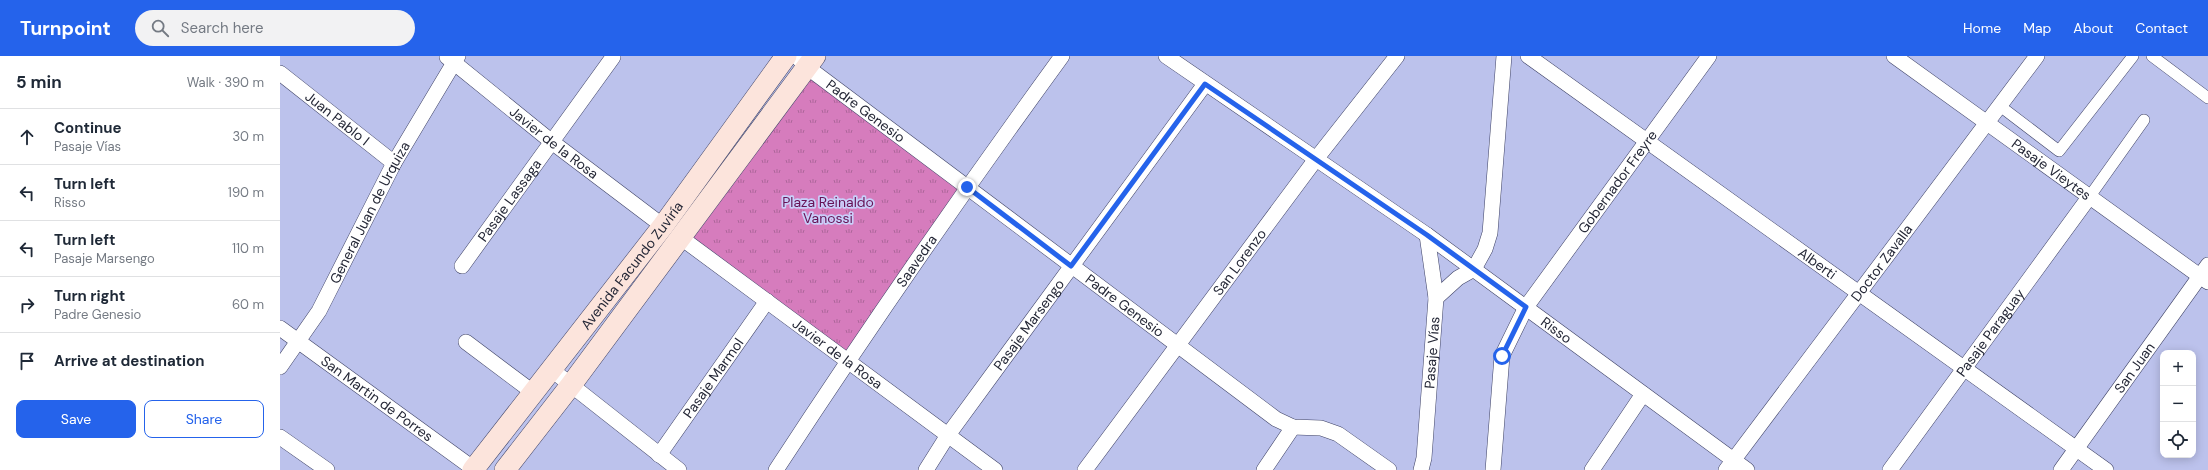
<!DOCTYPE html>
<meta charset="utf-8">
<style>
body{margin:0;font-family:"DM Sans",sans-serif;background:#f2f2f3;color:#1f2937}
.controls{position:absolute;right:12px;bottom:12px;display:grid;overflow:hidden;border-radius:8px;box-shadow:0 2px 10px #0003}
.controls button{width:36px;height:36px;display:grid;place-items:center;padding:0;border:0;border-bottom:1px solid #e0e1e3;background:#fff;color:#1f2937;font:20px sans-serif}
.stop{position:absolute;width:12px;height:12px;margin:-9px;border:3px solid #2563eb;border-radius:50%;background:#fff}
.stop.end{background:#2563eb;border-color:#fff;box-shadow:0 1px 4px #0008}
.list{margin:0;padding:0;list-style:none}
h2{display:flex;justify-content:space-between;align-items:center;height:52px;margin:0;padding:0 16px;font-size:17px}
h2 small{font-size:13px;font-weight:400;color:#747a83}
.list li{display:grid;grid-template-columns:26px 1fr auto;gap:12px;align-items:center;box-sizing:border-box;height:56px;padding:0 16px;border-top:1px solid #e0e1e3}
.list b{display:block;font-size:15px;white-space:nowrap}
.list p{margin:0;font-size:13px;white-space:nowrap;color:#747a83}
.list em{font-size:13px;font-style:normal;color:#747a83}
.actions{display:flex;gap:8px;padding:12px 16px}
.actions a{flex:1;padding:9px 0;border:1px solid #2563eb;border-radius:8px;text-align:center;font-size:14px;color:#2563eb}
.actions .main{background:#2563eb;color:#fff}
.icon{flex:none;width:22px;height:22px;fill:none;stroke:currentColor;stroke-width:2;stroke-linecap:round;stroke-linejoin:round}
.map{position:relative;flex:none;width:1928px;height:414px;overflow:hidden}
header{display:flex;align-items:center;gap:24px;box-sizing:border-box;height:56px;padding:0 20px;background:#2563eb;color:#fff}
header strong{font-size:19px}
nav{display:flex;gap:22px;margin-inline-start:auto;font-size:14px}
.search{width:280px;height:36px;background:#f2f2f3;display:flex;align-items:center;gap:10px;box-sizing:border-box;padding:0 14px;border-radius:22px;color:#747a83;font-size:15px}
main{display:flex}
aside{flex:1;background:#fff}
.map>svg:first-child{display:block}
</style>
<header>
<strong>Turnpoint</strong>
<div class="search"><svg class="icon" aria-label="search" viewBox="0 0 24 24"><circle cx="10" cy="10" r="6"/><path d="M15 15l6 6"/></svg>Search here</div>
<nav><a>Home</a><a>Map</a><a>About</a><a>Contact</a></nav>
</header>
<main>
<aside>
<h2>5 min<small>Walk · 390 m</small></h2>
<ul class="list">
<li><svg class="icon" aria-label="ahead" viewBox="0 0 24 24"><path d="M12 20V5M6 11l6-6 6 6"/></svg><div><b>Continue</b><p>Pasaje Vías</p></div><em>30 m</em></li>
<li><svg class="icon" aria-label="left" viewBox="0 0 24 24"><path d="M17 20v-9H6M10 6l-5 5 5 5"/></svg><div><b>Turn left</b><p>Risso</p></div><em>190 m</em></li>
<li><svg class="icon" aria-label="left" viewBox="0 0 24 24"><path d="M17 20v-9H6M10 6l-5 5 5 5"/></svg><div><b>Turn left</b><p>Pasaje Marsengo</p></div><em>110 m</em></li>
<li><svg class="icon" aria-label="right" viewBox="0 0 24 24"><path d="M7 20v-9h11M14 6l5 5-5 5"/></svg><div><b>Turn right</b><p>Padre Genesio</p></div><em>60 m</em></li>
<li><svg class="icon" aria-label="arrive" viewBox="0 0 24 24"><path d="M6 21V4h12l-3 4 3 4H6"/></svg><div><b>Arrive at destination</b></div></li>
</ul>
<div class="actions"><a class="main">Save</a><a>Share</a></div>
</aside>
<div class="map">
<svg width="1928" height="414" viewBox="0 0 1928 414">
<defs>
<pattern id="grass-tufts" width="24" height="20" patternUnits="userSpaceOnUse"><rect width="24" height="20" fill="#d67cbd"/><path d="M3 7l-1-3M5 7V3M7 7l1-3M15 17l-1-3M17 17v-4M19 17l1-3" fill="none" stroke="#ad669a"/></pattern>
</defs>
<rect width="100%" height="100%" fill="#bcc2ec"/>
<!-- grass -->
<path fill="url(#grass-tufts)" d="M528,13L685,131L566,301L405,181Z"/>
<g fill="none" stroke-linecap="round" stroke-linejoin="round">
<!-- pedestrian casing -->
<g stroke="#3f4366" stroke-width="12">
<path id="pedestrian" d="M1872,0L1928,42
M1720,50L1779,95L1853,0
M1810,140L1864,64"/>
</g>
<!-- minor casing -->
<g stroke="#3f4366" stroke-width="16">
<g id="minor">
<path id="s1" d="M516,0L527,11L996,363L1013,371L1041,372L1058,378L1109,414"/>
<path id="s2" d="M886,0L1147,179L1467,414"/>
<path id="s3" d="M1248,0L1826,414"/>
<path id="s4" d="M1614,0L1928,226"/>
<path id="s5" d="M167,1L272,86L383,170"/>
<path id="s6" d="M0,17L114,107"/>
<path id="s7" d="M400,181L715,414"/>
<path id="s8" d="M182,210L333,1"/>
<path d="M1156,242L1178,222L1194,213L1205,193L1210,177L1224,0"/>
<path id="s9" d="M0,272L194,413"/>
<path d="M186,286L254,337"/>
<path id="s10" d="M0,311L39,255L114,107L178,0"/>
<path d="M272,314L399,414"/>
<path d="M0,381L47,414"/>
<path id="s11" d="M379,399L487,245"/>
<path id="s12" d="M496,414C588,273 683,136 782,0"/>
<path id="s13" d="M646,414L668,379L925,28"/>
<path id="s14" d="M805,414L1036,103L1117,0"/>
<path d="M984,414L1013,371"/>
<path id="s15" d="M1141,414L1144,402L1156,242L1147,179"/>
<path id="s16" d="M1213,414L1222,300L1246,251L1429,0"/>
<path d="M1312,414L1363,338"/>
<path id="s17" d="M1446,414L1757,0"/>
<path id="s18" d="M1610,414L1810,140"/>
<path id="s19" d="M1781,414L1928,209"/>
</g>
</g>
<!-- secondary casing -->
<g stroke="#3f4366" stroke-width="22">
<g id="secondary">
<path id="s20" d="M193,414L383,170L506,0"/>
<path d="M225,414L291,329L535,0"/>
</g>
</g>
<!-- pedestrian -->
<use href="#pedestrian" stroke="#fff" stroke-width="11"/>
<!-- minor -->
<use href="#minor" stroke="#fff" stroke-width="15"/>
<!-- secondary -->
<use href="#secondary" stroke="#fce4dc" stroke-width="21"/>
</g>
<g fill="none" stroke-linecap="round" stroke-linejoin="round">
<!-- route -->
<path stroke="#2563eb" stroke-width="5" d="M687,131L791,210L925,28L1147,179L1246,251L1222,300"/>
</g>
<g text-anchor="middle" dominant-baseline="central" stroke-width="3.5" stroke-linejoin="round" paint-order="stroke">
<!-- street labels -->
<g font-size="14" fill="#242736" stroke="#c9cffa">
<text stroke="none"><textPath href="#s1" startOffset="89">Padre Genesio</textPath></text>
<text stroke="none"><textPath href="#s6" startOffset="73">Juan Pablo I</textPath></text>
<text stroke="none"><textPath href="#s5" startOffset="137">Javier de la Rosa</textPath></text>
<text stroke="none"><textPath href="#s4" startOffset="194">Pasaje Vieytes</textPath></text>
<text stroke="none"><textPath href="#s16" startOffset="324">Gobernador Freyre</textPath></text>
<text stroke="none"><textPath href="#s8" startOffset="81">Pasaje Lassaga</textPath></text>
<text stroke="none"><textPath href="#s10" startOffset="179">General Juan de Urquiza</textPath></text>
<text stroke="none"><textPath href="#s12" startOffset="252">Saavedra</textPath></text>
<text stroke="none"><textPath href="#s14" startOffset="259">San Lorenzo</textPath></text>
<text stroke="none"><textPath href="#s3" startOffset="356">Alberti</textPath></text>
<text stroke="none"><textPath href="#s17" startOffset="259">Doctor Zavalla</textPath></text>
<text stroke="none"><textPath href="#s20" startOffset="259">Avenida Facundo Zuviría</textPath></text>
<text stroke="none"><textPath href="#s1" startOffset="413">Padre Genesio</textPath></text>
<text stroke="none"><textPath href="#s13" startOffset="178">Pasaje Marsengo</textPath></text>
<text stroke="none"><textPath href="#s2" startOffset="477">Risso</textPath></text>
<text stroke="none"><textPath href="#s18" startOffset="170">Pasaje Paraguay</textPath></text>
<text stroke="none"><textPath href="#s15" startOffset="118">Pasaje Vías</textPath></text>
<text stroke="none"><textPath href="#s7" startOffset="196">Javier de la Rosa</textPath></text>
<text stroke="none"><textPath href="#s19" startOffset="126">San Juan</textPath></text>
<text stroke="none"><textPath href="#s11" startOffset="94">Pasaje Marmol</textPath></text>
<text stroke="none"><textPath href="#s9" startOffset="120">San Martin de Porres</textPath></text>
</g>
<!-- park labels -->
<g font-size="14" fill="#671255" stroke="#c9cffa">
<text x="548" y="146">Plaza Reinaldo<tspan x="548" dy="16">Vanossi</tspan></text>
</g>
</g>
</svg>
<div class="controls">
<button>+</button>
<button>−</button>
<button><svg class="icon" aria-label="locate" viewBox="0 0 24 24"><circle cx="12" cy="12" r="6"/><path d="M12 2v4M12 18v4M2 12h4M18 12h4"/></svg></button>
</div>
<div class="stop" style="left:1222px;top:300px"></div>
<div class="stop end" style="left:687px;top:131px"></div>
</div>
</main>
